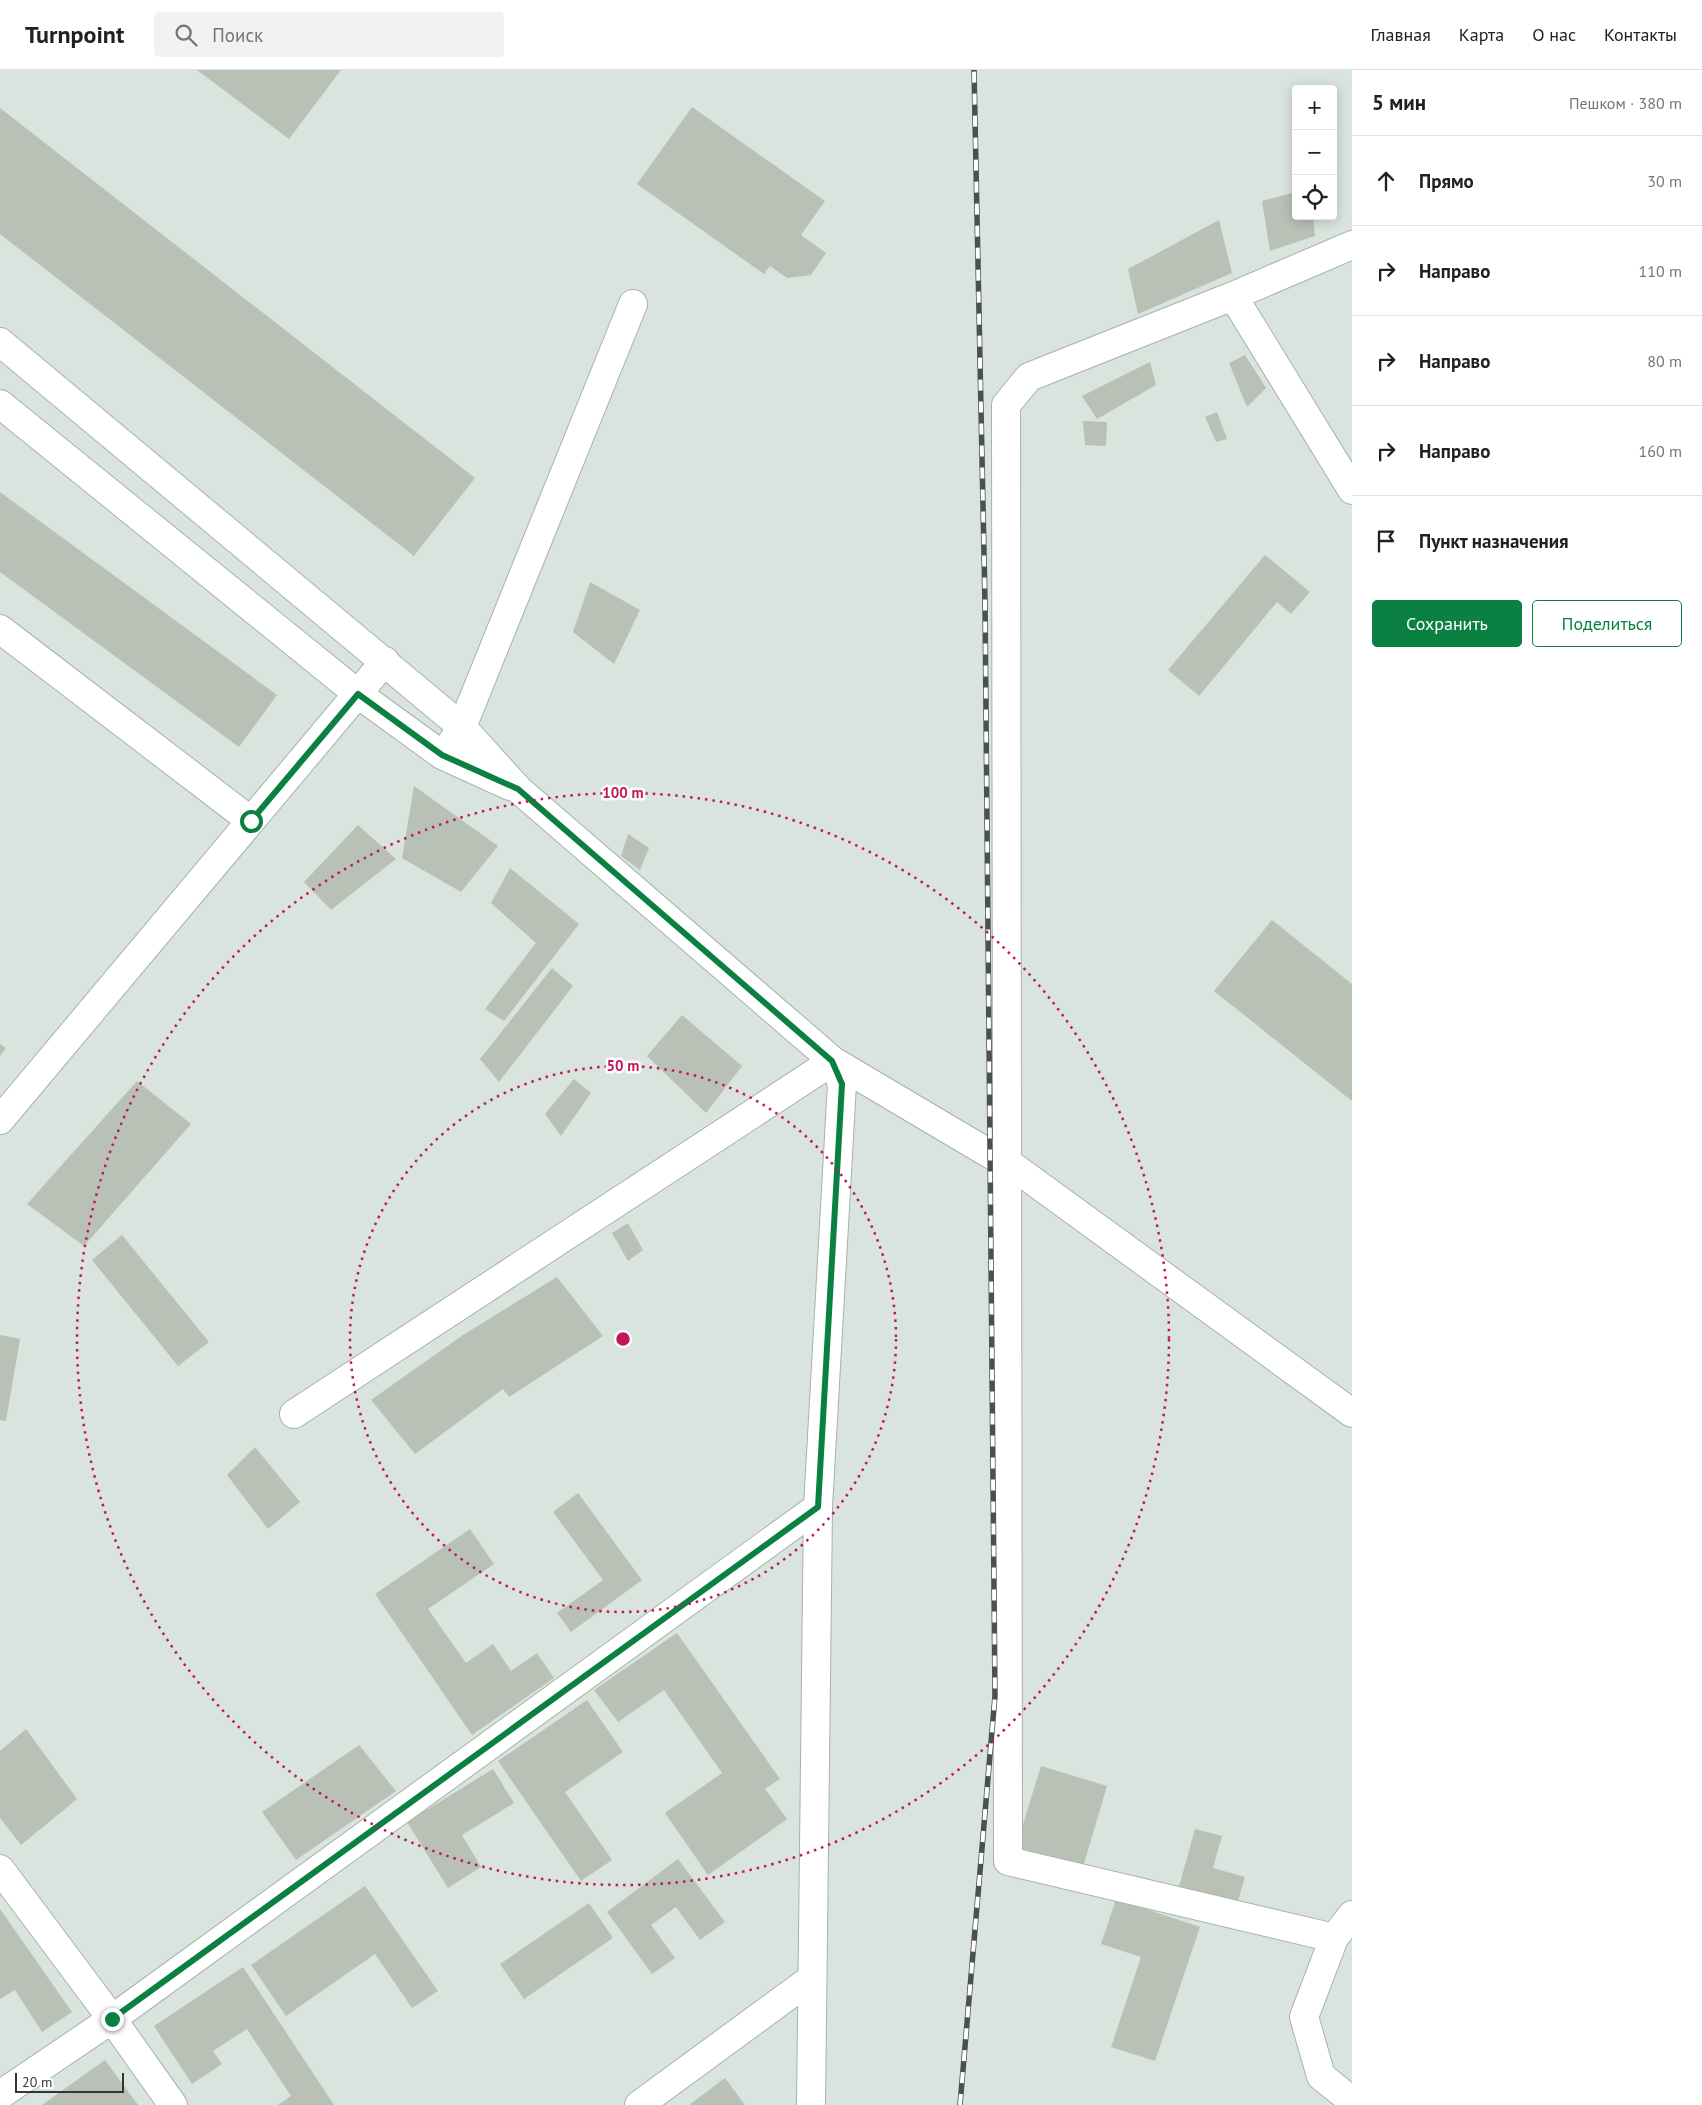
<!DOCTYPE html>
<html lang="ru">
<meta charset="utf-8">
<style>
body{margin:0;font-family:"PT Sans",sans-serif;background:#f2f2f2;color:#202124}
.controls{position:absolute;right:15px;top:15px;display:grid;overflow:hidden;border-radius:5px;box-shadow:0 2px 12px #0003}
.controls button{width:45px;height:45px;display:grid;place-items:center;padding:0;border:0;border-bottom:1px solid #e0e0e0;background:#fff;color:#202124;font:25px sans-serif}
.scale{position:absolute;left:15px;bottom:12px;width:109px;box-sizing:border-box;padding-left:5px;border:2px solid #323734;border-top:0;font-size:14px;line-height:18px;white-space:nowrap;color:#323734;-webkit-text-stroke:4px #fff;paint-order:stroke}
.stop{position:absolute;width:15px;height:15px;margin:-11px;border:4px solid #0b8043;border-radius:50%;background:#fff}
.stop.end{background:#0b8043;border-color:#fff;box-shadow:0 1px 5px #0008}
.list{margin:0;padding:0;list-style:none}
h2{display:flex;justify-content:space-between;align-items:center;height:65px;margin:0;padding:0 20px;font-size:21px}
h2 small{font-size:16px;font-weight:400;color:#757577}
.list li{display:grid;grid-template-columns:32px 1fr auto;gap:15px;align-items:center;box-sizing:border-box;height:90px;padding:0 20px;border-top:1px solid #e0e0e0}
.list b{display:block;font-size:19px;white-space:nowrap}
.list em{font-size:16px;font-style:normal;color:#757577}
.actions{display:flex;gap:10px;padding:15px 20px}
.actions a{flex:1;padding:11px 0;border:1px solid #0b8043;border-radius:5px;text-align:center;font-size:18px;color:#0b8043}
.actions .main{background:#0b8043;color:#fff}
.icon{flex:none;width:28px;height:28px;fill:none;stroke:currentColor;stroke-width:2;stroke-linecap:round;stroke-linejoin:round}
.map{position:relative;flex:none;width:1352px;height:2035px;overflow:hidden}
header{display:flex;align-items:center;gap:30px;box-sizing:border-box;height:70px;padding:0 25px;background:#fff;border-bottom:1px solid #e0e0e0}
header strong{font-size:24px}
nav{display:flex;gap:28px;margin-inline-start:auto;font-size:18px}
.search{width:350px;height:45px;background:#f2f2f2;display:flex;align-items:center;gap:12px;box-sizing:border-box;padding:0 18px;border-radius:5px;color:#757577;font-size:19px}
main{display:flex}
aside{flex:1;background:#fff}
.map>svg:first-child{display:block}
</style>
<header>
<strong>Turnpoint</strong>
<div class="search"><svg class="icon" aria-label="search" viewBox="0 0 24 24"><circle cx="10" cy="10" r="6"/><path d="M15 15l6 6"/></svg>Поиск</div>
<nav><a>Главная</a><a>Карта</a><a>О нас</a><a>Контакты</a></nav>
</header>
<main>
<div class="map">
<svg width="1352" height="2035" viewBox="0 0 1352 2035">
<rect width="100%" height="100%" fill="#d8e4dd"/>
<!-- building -->
<path fill="#b9c0b6" d="M197,0H341L289,69Z
M692,37L825,131L801,165L826,183L811,205L787,208L770,196L764,204L637,114Z
M0,38L475,408L414,486L0,164Z
M1296,122V146H1313L1315,166L1270,181L1262,131Z
M1219,150L1232,203L1138,244L1128,199Z
M1245,285L1266,318L1247,337L1229,293Z
M1150,292L1156,315L1097,349L1082,326Z
M1217,342L1227,369L1216,372L1205,347Z
M1083,351L1107,352L1106,376L1085,375Z
M0,422L277,625L239,677L0,502Z
M1265,485L1310,522L1291,544L1277,532L1199,626L1168,600Z
M590,512L640,540L614,594L573,562Z
M414,716L498,776L461,822L402,788Z
M358,755L396,789L331,840L304,812Z
M628,764L649,778L640,800L621,786Z
M510,798L579,854L504,951L485,939L536,873L491,833Z
M1272,850L1352,914V1031L1214,921Z
M552,898L573,916L499,1012L480,989Z
M682,945L742,996L706,1043L647,986Z
M0,974L6,978L0,986Z
M574,1009L591,1023L561,1066L545,1044Z
M137,1011L191,1054L84,1176L27,1134Z
M628,1153L643,1180L628,1191L612,1163Z
M122,1165L209,1272L178,1296L92,1190Z
M557,1207L603,1266L509,1327L503,1319L415,1384L371,1330L463,1265Z
M0,1265L20,1269L6,1351L0,1350Z
M255,1377L300,1432L268,1459L227,1405Z
M578,1423L642,1510L571,1562L557,1543L603,1510L553,1442Z
M470,1459L494,1494L428,1539L466,1593L493,1574L511,1601L537,1583L554,1608L472,1665L375,1524Z
M677,1563L780,1709L765,1719L787,1749L708,1805L665,1743L722,1703L664,1620L618,1652L594,1620Z
M587,1630L623,1682L565,1722L612,1790L581,1811L498,1691Z
M26,1659L77,1729L21,1775L0,1748V1681Z
M359,1675L396,1721L296,1790L262,1742Z
M1041,1696L1107,1716L1083,1797L1016,1777Z
M493,1699L514,1733L462,1765L481,1797L448,1818L407,1752Z
M1195,1759L1222,1766L1213,1798L1245,1807L1235,1841L1177,1824Z
M678,1789L725,1852L700,1870L676,1837L651,1855L675,1888L652,1904L607,1842Z
M365,1816L438,1921L412,1938L375,1884L286,1946L251,1895Z
M1116,1829L1200,1857L1155,1991L1111,1977L1141,1887L1101,1874Z
M589,1833L613,1868L524,1929L500,1894Z
M0,1839L72,1942L42,1962L15,1920L0,1929Z
M243,1897L276,1947L334,2035H278L291,2026L247,1959L213,1981L222,1994L192,2014L154,1956Z
M105,1990L138,2035H42Z
M725,2008L745,2035H689Z"/>
<g fill="none" stroke-linecap="round" stroke-linejoin="round">
<!-- minor casing -->
<g stroke="#a7b2ab" stroke-width="30">
<path id="minor" d="M1233,226L1352,420
M0,272L462,657L518,719L833,991L842,1014L818,1437L811,2035
M0,334L358,624L442,685L510,716
M0,559L251,751
M452,672L462,657L633,234
M0,1050L385,591
M294,1344L833,991L990,1084L1007,1092L1352,1343
M0,1799L112,1949L173,2035
M1352,1845L1334,1868L1304,1947L1321,2006L1352,2031
M1334,1868L1008,1791L1006,335L1029,307L1233,226L1352,175
M0,2025L112,1949L818,1437
M639,2035L811,1909"/>
</g>
<!-- minor -->
<use href="#minor" stroke="#fff" stroke-width="28"/>
<!-- rail casing -->
<g stroke="#4a504c" stroke-width="5.5">
<path id="rail" d="M960,2035L995,1626L985,533L974,0"/>
</g>
<!-- rail -->
<use href="#rail" stroke="#fff" stroke-width="4" stroke-dasharray="11" stroke-linecap="butt"/>
</g>
<g fill="none" stroke-linecap="round" stroke-linejoin="round">
<!-- route -->
<path stroke="#0b8043" stroke-width="6" d="M112,1949L818,1437L842,1014L832,991L518,719L442,685L358,624L251,751"/>
</g>
<!-- distance rings -->
<g fill="none" stroke="#c2185b" stroke-width="2.5" stroke-dasharray="2.5 5">
<circle cx="623" cy="1269" r="273"/>
<circle cx="623" cy="1269" r="546"/>
</g>
<circle cx="623" cy="1269" r="8" fill="#c2185b" stroke="#fff" stroke-width="2.5"/>
<g font-size="15" text-anchor="middle" font-weight="bold" fill="#c2185b" stroke="#fff" stroke-width="5" stroke-linejoin="round" paint-order="stroke">
<text x="623" y="728">100 m</text>
<text x="623" y="1001">50 m</text>
</g>
</svg>
<div class="controls">
<button>+</button>
<button>−</button>
<button><svg class="icon" aria-label="locate" viewBox="0 0 24 24"><circle cx="12" cy="12" r="6"/><path d="M12 2v4M12 18v4M2 12h4M18 12h4"/></svg></button>
</div>
<div class="scale">20 m</div>
<div class="stop" style="left:251px;top:751px"></div>
<div class="stop end" style="left:112px;top:1949px"></div>
</div>
<aside>
<h2>5 мин<small>Пешком · 380 m</small></h2>
<ul class="list">
<li><svg class="icon" aria-label="ahead" viewBox="0 0 24 24"><path d="M12 20V5M6 11l6-6 6 6"/></svg><div><b>Прямо</b></div><em>30 m</em></li>
<li><svg class="icon" aria-label="right" viewBox="0 0 24 24"><path d="M7 20v-9h11M14 6l5 5-5 5"/></svg><div><b>Направо</b></div><em>110 m</em></li>
<li><svg class="icon" aria-label="right" viewBox="0 0 24 24"><path d="M7 20v-9h11M14 6l5 5-5 5"/></svg><div><b>Направо</b></div><em>80 m</em></li>
<li><svg class="icon" aria-label="right" viewBox="0 0 24 24"><path d="M7 20v-9h11M14 6l5 5-5 5"/></svg><div><b>Направо</b></div><em>160 m</em></li>
<li><svg class="icon" aria-label="arrive" viewBox="0 0 24 24"><path d="M6 21V4h12l-3 4 3 4H6"/></svg><div><b>Пункт назначения</b></div></li>
</ul>
<div class="actions"><a class="main">Сохранить</a><a>Поделиться</a></div>
</aside>
</main>
